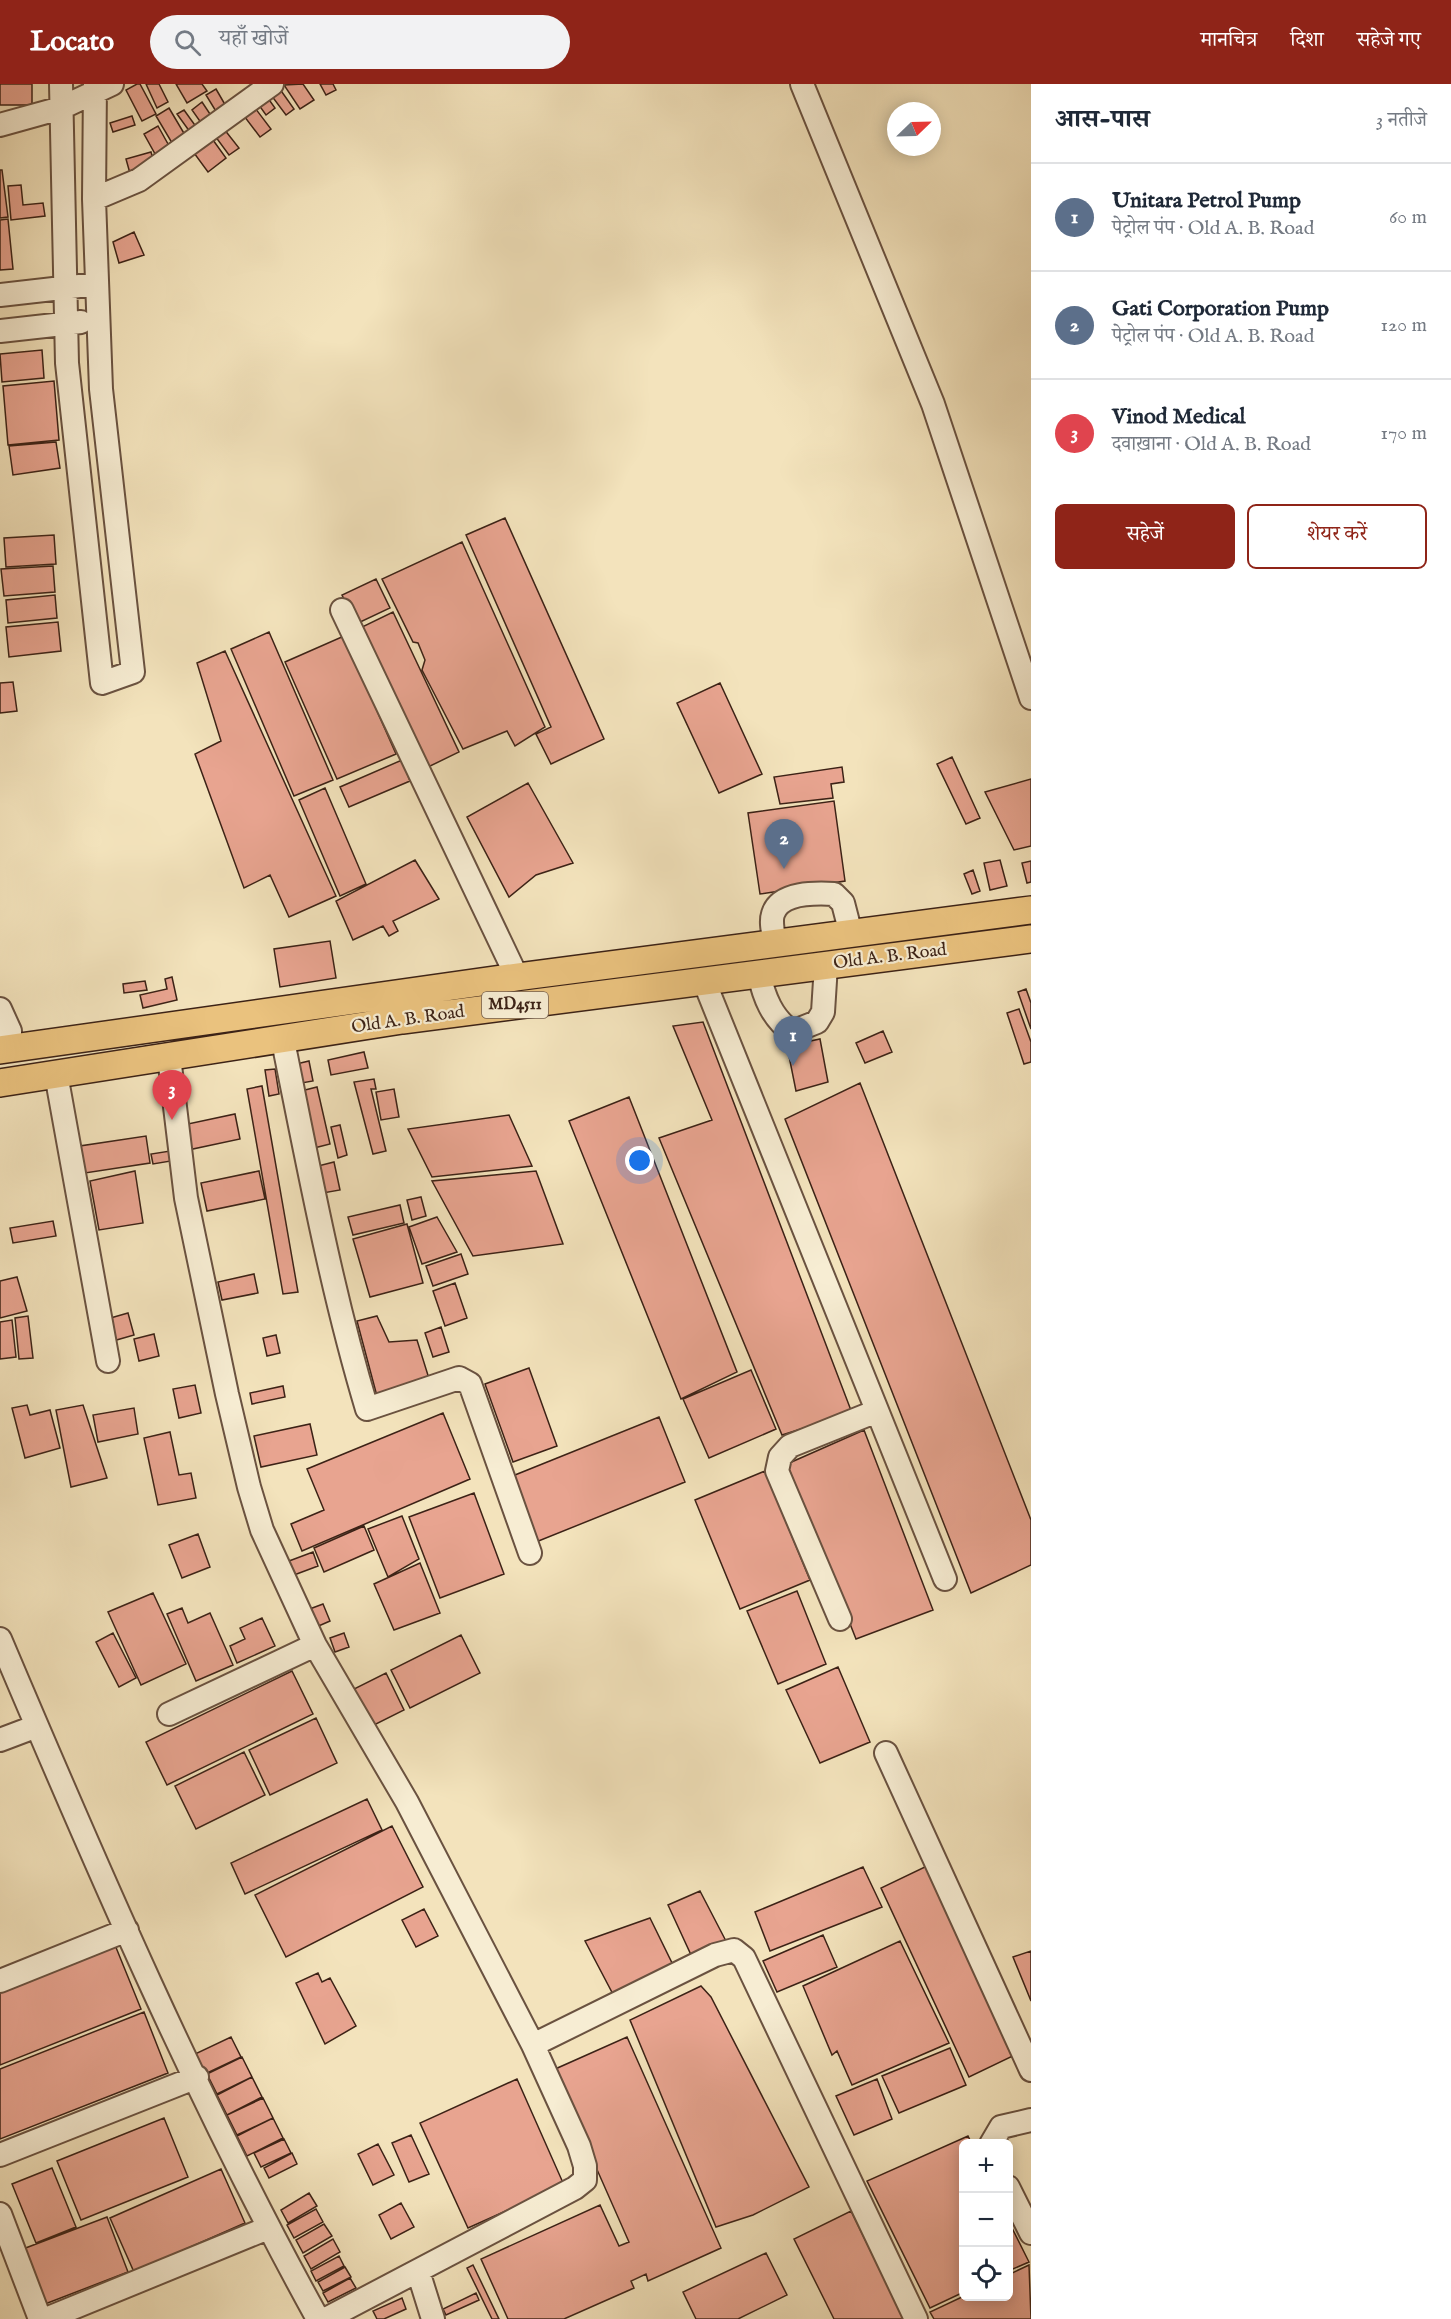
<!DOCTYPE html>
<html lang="hi">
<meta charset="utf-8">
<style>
body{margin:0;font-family:"IM FELL English","Noto Serif Devanagari",serif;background:#f2f2f3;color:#1f2937}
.controls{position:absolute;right:18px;bottom:18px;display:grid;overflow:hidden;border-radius:9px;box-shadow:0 3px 15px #0003}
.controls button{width:54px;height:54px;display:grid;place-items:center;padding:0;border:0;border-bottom:2px solid #e0e1e3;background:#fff;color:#1f2937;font:30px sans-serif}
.compass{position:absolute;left:887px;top:18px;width:54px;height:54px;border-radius:50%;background:#fff;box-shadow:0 3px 15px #0003;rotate:67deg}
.you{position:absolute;left:640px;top:1077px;width:21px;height:21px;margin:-15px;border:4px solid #fff;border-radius:50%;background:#1a73e8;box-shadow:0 0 0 9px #1a73e833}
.badge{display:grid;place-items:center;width:39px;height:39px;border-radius:50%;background:#8f2418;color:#fff;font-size:20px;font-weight:700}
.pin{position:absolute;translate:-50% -50px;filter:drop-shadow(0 2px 3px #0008)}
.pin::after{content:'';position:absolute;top:32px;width:21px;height:18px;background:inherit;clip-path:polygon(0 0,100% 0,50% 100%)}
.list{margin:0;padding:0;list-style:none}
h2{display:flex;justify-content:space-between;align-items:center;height:78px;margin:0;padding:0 24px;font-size:26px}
h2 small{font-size:20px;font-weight:400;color:#747a83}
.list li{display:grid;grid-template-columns:39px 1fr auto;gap:18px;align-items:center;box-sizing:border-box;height:108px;padding:0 24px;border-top:2px solid #e0e1e3}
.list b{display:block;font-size:22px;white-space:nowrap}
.list p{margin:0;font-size:20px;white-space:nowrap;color:#747a83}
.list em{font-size:20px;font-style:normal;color:#747a83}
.actions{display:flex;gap:12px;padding:18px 24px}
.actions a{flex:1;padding:14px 0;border:2px solid #8f2418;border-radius:9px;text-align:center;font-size:21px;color:#8f2418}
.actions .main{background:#8f2418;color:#fff}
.icon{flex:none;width:33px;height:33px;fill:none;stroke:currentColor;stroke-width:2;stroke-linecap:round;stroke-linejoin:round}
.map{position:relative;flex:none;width:1031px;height:2235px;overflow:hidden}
header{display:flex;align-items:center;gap:36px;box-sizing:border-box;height:84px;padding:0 30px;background:#8f2418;color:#fff}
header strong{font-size:28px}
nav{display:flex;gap:33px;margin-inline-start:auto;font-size:21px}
.search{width:420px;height:54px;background:#f2f2f3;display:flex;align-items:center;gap:15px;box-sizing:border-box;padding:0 21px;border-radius:33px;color:#747a83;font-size:22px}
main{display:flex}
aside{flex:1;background:#fff}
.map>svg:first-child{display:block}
</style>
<header>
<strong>Locato</strong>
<div class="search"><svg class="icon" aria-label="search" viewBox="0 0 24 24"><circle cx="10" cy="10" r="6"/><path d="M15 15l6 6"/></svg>यहाँ खोजें</div>
<nav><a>मानचित्र</a><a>दिशा</a><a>सहेजे गए</a></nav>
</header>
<main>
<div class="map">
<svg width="1031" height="2235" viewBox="0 0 1031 2235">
<rect width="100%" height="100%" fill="#f3e3bc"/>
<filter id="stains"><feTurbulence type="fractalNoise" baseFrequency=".00333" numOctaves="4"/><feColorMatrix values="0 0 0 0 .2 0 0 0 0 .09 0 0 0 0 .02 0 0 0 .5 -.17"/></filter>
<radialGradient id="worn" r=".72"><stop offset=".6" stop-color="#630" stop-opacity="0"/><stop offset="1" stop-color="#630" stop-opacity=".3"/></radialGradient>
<!-- building -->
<path fill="#e8a490" stroke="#3c2216" stroke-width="1.5" d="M0,0H32V21H0Z
M137,0H140L156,30L142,37L126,6Z
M146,0H159L168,18L157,24Z
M176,0H202L207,7L187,19Z
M303,0L314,16L300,25L284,1Z
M320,0H333L336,6L326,11Z
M277,1L294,25L286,31L268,7Z
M216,5L227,24L217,29L206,11Z
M265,10L275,24L266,31L256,17Z
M202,18L214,36L204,43L192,26Z
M252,20L271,45L260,53L241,28Z
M169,24L188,56L175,64L156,32Z
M184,26L197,44L190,48L177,30Z
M132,32L135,41L113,48L110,39Z
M158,42L173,69L159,77L144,50Z
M224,45L239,64L229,71L215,52Z
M213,56L226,74L208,88L194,69Z
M151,68L155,83L131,93L126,75Z
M0,86H2L8,133L0,134Z
M21,101L23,121L43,119L45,132L11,136L8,102Z
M8,135L13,185L0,186V136Z
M134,148L144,171L119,179L113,158Z
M42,266L44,294L2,298L0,270Z
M54,297L59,356L8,361L3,302Z
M56,358L60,384L13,391L9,362Z
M505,434L604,655L551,680L536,650L551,643L466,451Z
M54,451L56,480L6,483L4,454Z
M462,458L545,643L515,662L507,647L463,665L422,586L425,576L418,559L413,558L382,495Z
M53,482L55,508L4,512L1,485Z
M376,495L390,524L356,540L342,511Z
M55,511L57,534L8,539L6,516Z
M393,528L459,668L426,684L360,544Z
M58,538L61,567L9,573L6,543Z
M269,548L333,696L294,712L231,565Z
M344,552L396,670L337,695L285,578Z
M225,567L336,812L289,833L270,791L244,804L195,670L221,657L197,579Z
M13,598L17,627L0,629V599Z
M720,599L762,690L719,709L677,619Z
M952,673L980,734L966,740L937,680Z
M402,676L410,697L349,723L340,703Z
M842,683L844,698L831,700L833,714L780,720L774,693Z
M1031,695V762L1014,766L985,708Z
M528,699L573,779L536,791L509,813L467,733Z
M325,704L366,800L340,812L299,716Z
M834,717L845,797L760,810L748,729Z
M415,776L439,815L393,837L398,847L389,852L383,842L353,856L336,817Z
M1000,776L1007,802L990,806L984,779Z
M1031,777V798L1027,799L1022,779Z
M973,786L980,807L972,810L964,790Z
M330,857L336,894L280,903L274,865Z
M172,893L177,916L143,924L140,911L167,905L165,895Z
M145,897L147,906L124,909L123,900Z
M1026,905L1031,919V945L1018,908Z
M1019,925L1031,958V978L1024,980L1007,929Z
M703,938L852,1329L782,1351L659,1054L712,1036L673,942Z
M883,947L892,968L865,979L856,959Z
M820,955L828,998L796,1007L787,962Z
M364,968L368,984L331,991L328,976Z
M309,977L313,997L296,1000L292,981Z
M275,985L279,1010L269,1012L265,986Z
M374,995L376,1005H371L386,1067L373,1070L354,998Z
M860,999L1031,1436V1481L971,1509L785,1035Z
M262,1002L298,1208L283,1210L247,1005Z
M317,1003L330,1060L314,1064L301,1007Z
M394,1005L399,1033L381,1036L376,1008Z
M629,1013L737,1288L681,1315L569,1037Z
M235,1030L240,1055L188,1066L183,1041Z
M509,1031L532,1082L432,1093L408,1045Z
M340,1041L347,1071L338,1074L331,1043Z
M146,1052L150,1079L85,1089L80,1062Z
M170,1067L171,1077L153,1080L151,1070Z
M334,1078L340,1106L323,1109L318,1082Z
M135,1087L143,1139L99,1146L90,1097Z
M259,1087L265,1115L207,1127L201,1099Z
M536,1087L563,1160L473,1172L432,1097Z
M421,1113L426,1132L412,1136L407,1116Z
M400,1121L404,1139L353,1151L348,1133Z
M437,1133L457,1168L422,1180L409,1143Z
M53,1137L56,1152L13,1159L10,1144Z
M407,1140L423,1199L370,1213L353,1155Z
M461,1170L468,1190L433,1202L426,1182Z
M254,1190L258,1209L222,1216L218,1198Z
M17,1193L27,1227L0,1234V1197Z
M455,1199L467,1234L445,1242L433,1207Z
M128,1229L134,1251L113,1257L107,1235Z
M28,1232L33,1274L19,1275L15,1234Z
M377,1232L389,1258L417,1256L431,1301L378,1316L357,1237Z
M12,1236L16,1273L0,1275V1238Z
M441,1243L449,1268L433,1273L425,1249Z
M154,1250L159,1272L139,1277L134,1255Z
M276,1251L280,1269L267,1272L263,1254Z
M529,1284L557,1362L513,1378L485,1300Z
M751,1286L776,1345L709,1374L683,1315Z
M195,1301L201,1329L179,1334L173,1305Z
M283,1302L285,1313L252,1320L250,1309Z
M27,1321L30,1331L50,1326L60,1364L25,1374L12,1324Z
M83,1321L107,1394L71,1403L56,1326Z
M134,1324L138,1350L98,1358L93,1331Z
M443,1329L470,1395L302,1467L291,1440L324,1426L307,1385Z
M659,1333L685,1398L536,1458L510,1393Z
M310,1340L317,1371L261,1383L254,1352Z
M864,1346L933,1526L856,1555L787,1380Z
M170,1348L179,1391L191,1389L196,1414L158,1421L144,1354Z
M765,1387L810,1496L740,1525L695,1416Z
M474,1409L504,1490L440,1514L409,1433Z
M402,1432L419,1475L388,1493L368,1445Z
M364,1442L374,1466L324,1488L314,1464Z
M198,1450L210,1483L182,1494L169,1461Z
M313,1468L318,1482L286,1494L281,1480Z
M420,1479L440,1529L394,1546L374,1500Z
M797,1507L826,1580L778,1600L747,1527Z
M153,1509L186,1580L141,1601L108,1528Z
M323,1520L330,1537L314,1544L307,1526Z
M182,1524L188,1539L210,1529L233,1581L196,1597L167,1530Z
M262,1534L275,1562L237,1579L230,1562L245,1555L240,1544Z
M113,1549L136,1594L119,1603L96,1558Z
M344,1549L349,1563L335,1568L330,1554Z
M461,1551L480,1589L410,1624L391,1586Z
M838,1583L870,1658L820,1679L786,1606Z
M292,1587L313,1630L167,1701L146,1658Z
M386,1589L404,1626L370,1643L352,1606Z
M316,1634L337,1679L270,1711L249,1666Z
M244,1668L265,1711L196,1745L175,1702Z
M367,1715L382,1746L245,1810L231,1779Z
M392,1742L423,1803L286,1873L255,1811Z
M929,1781L1017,1970L969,1993L881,1804Z
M863,1783L882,1823L770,1867L755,1828Z
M700,1807L727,1859L692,1873L668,1821Z
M424,1825L438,1852L416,1863L402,1836Z
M650,1834L674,1883L615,1914L585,1857Z
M823,1851L837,1883L777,1908L763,1877Z
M900,1857L949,1959L852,2001L837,1967L832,1971L803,1902Z
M115,1861L141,1925L0,1981V1907Z
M1031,1867V1917L1013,1873Z
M318,1889L322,1898L330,1894L356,1942L325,1960L296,1899Z
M701,1902L711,1913L809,2103L753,2131L716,2143L630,1936Z
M144,1928L168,1989L0,2055V1985Z
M231,1953L241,1973L205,1990L195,1970Z
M627,1953L721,2164L648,2197L646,2190L631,2197L634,2204L564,2235H508L481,2175L600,2121L619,2162L629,2158L553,1986Z
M950,1964L966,2001L899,2029L882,1992Z
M242,1973L252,1993L217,2010L207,1990Z
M252,1993L262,2013L227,2031L217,2011Z
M517,1995L564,2101L468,2144L420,2039Z
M877,1995L892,2035L854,2051L836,2012Z
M263,2014L273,2034L237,2051L227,2031Z
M164,2034L188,2093L81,2136L57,2077Z
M273,2034L283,2054L247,2072L237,2052Z
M411,2051L429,2090L409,2098L392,2059Z
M968,2052L972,2060H964V2208L930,2224L867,2097Z
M284,2055L291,2069L261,2083L254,2069Z
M378,2060L394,2091L373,2101L358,2070Z
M292,2069L297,2080L269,2094L264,2084Z
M52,2084L76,2143L36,2159L12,2100Z
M221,2085L245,2139L134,2188L110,2134Z
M309,2109L317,2122L288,2139L281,2126Z
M401,2119L414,2143L391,2155L379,2131Z
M316,2125L323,2138L294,2154L287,2141Z
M851,2127L904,2235H834L794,2155Z
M107,2133L128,2188L45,2220L23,2165Z
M1008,2136L1029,2178L1008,2187Z
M324,2140L332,2152L303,2169L296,2156Z
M333,2155L340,2168L311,2185L304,2172Z
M766,2169L787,2211L738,2235H696L683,2208Z
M339,2172L344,2182L316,2197L311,2187Z
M473,2181L499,2235H492L467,2184Z
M1029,2181L1031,2235H934L930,2228L964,2212H1008V2191Z
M345,2183L351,2193L323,2207L318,2198Z
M350,2194L356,2204L328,2218L323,2209Z
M476,2209L479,2216L446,2231L443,2225Z
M402,2214L406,2225L384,2235H377L373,2227Z"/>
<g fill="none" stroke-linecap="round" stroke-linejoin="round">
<!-- minor casing -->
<g stroke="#6a5240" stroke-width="26">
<path id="minor" d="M61,0L67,279L102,599L133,588L101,305L94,115L95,0
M802,0L933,320L1031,614
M0,41L61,24L112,0
M94,115L139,96L272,0
M0,211L97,200
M0,247L81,238
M342,526L517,893
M775,860C774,851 770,839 773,830C780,808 816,809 834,810L843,819L851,850
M759,890C764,913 772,934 792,948L817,938L823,928L826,881
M704,897L945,1495
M0,925L10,947V964
M283,957C308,1080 331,1205 367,1325L459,1294L470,1300L530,1469
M169,973L186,1114L227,1310L249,1403L262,1446L315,1561L407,1718L533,1961L579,2062L585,2082V2096L575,2104L326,2235
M56,990L108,1277
M840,1535L777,1387L780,1373L790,1362L877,1327
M0,1555C97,1784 198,2018 318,2235
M169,1630L315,1561
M0,1656L37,1642
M886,1669L1031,1986
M0,1897L127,1846
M533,1961L715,1871L734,1866L744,1874L916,2235
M991,2060L1001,2043L1031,2036
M0,2071L197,1993
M1008,2103L1031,2149
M0,2130L40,2235
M418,2187L433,2235
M46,2235L268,2144"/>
</g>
<!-- major casing -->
<g stroke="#3c2216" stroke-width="30">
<path id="major" d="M0,966L517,893L1031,826
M0,999L402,936L1031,855"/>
</g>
<!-- minor -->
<use href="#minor" stroke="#f7edd3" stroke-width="22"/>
<!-- major -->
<use href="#major" stroke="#eac27e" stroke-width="27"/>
</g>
<g text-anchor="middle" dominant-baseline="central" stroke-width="4.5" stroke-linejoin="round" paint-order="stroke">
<!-- shield labels -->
<rect fill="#f7edd3" stroke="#745f4f" stroke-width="1.5" x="482" y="908" width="66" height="26" rx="4.5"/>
<g font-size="16" font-weight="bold" fill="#3c2216">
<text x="515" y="921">MD4511</text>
</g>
<!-- street labels -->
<g font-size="18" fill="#3c2216" stroke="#f7edd3">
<text transform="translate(890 873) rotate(-7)">Old A. B. Road</text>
<text transform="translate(408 936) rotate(-8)">Old A. B. Road</text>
</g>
</g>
<rect width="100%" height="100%" filter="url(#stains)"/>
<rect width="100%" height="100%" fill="url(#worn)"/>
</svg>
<div class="controls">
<button>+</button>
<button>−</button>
<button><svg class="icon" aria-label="locate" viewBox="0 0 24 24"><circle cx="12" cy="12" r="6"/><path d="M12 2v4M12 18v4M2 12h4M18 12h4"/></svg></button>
</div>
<svg class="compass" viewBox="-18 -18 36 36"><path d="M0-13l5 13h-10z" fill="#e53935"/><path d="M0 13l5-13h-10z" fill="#747a83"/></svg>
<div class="you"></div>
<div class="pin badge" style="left:793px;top:982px;background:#5c6f8a">1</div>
<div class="pin badge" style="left:784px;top:785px;background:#5c6f8a">2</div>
<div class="pin badge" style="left:172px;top:1036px;background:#e0444e">3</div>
</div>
<aside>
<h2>आस-पास<small>3 नतीजे</small></h2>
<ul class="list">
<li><span class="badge" style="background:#5c6f8a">1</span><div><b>Unitara Petrol Pump</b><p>पेट्रोल पंप · Old A. B. Road</p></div><em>60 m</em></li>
<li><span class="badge" style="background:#5c6f8a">2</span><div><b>Gati Corporation Pump</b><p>पेट्रोल पंप · Old A. B. Road</p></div><em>120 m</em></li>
<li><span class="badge" style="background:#e0444e">3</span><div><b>Vinod Medical</b><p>दवाख़ाना · Old A. B. Road</p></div><em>170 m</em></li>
</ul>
<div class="actions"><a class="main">सहेजें</a><a>शेयर करें</a></div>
</aside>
</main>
